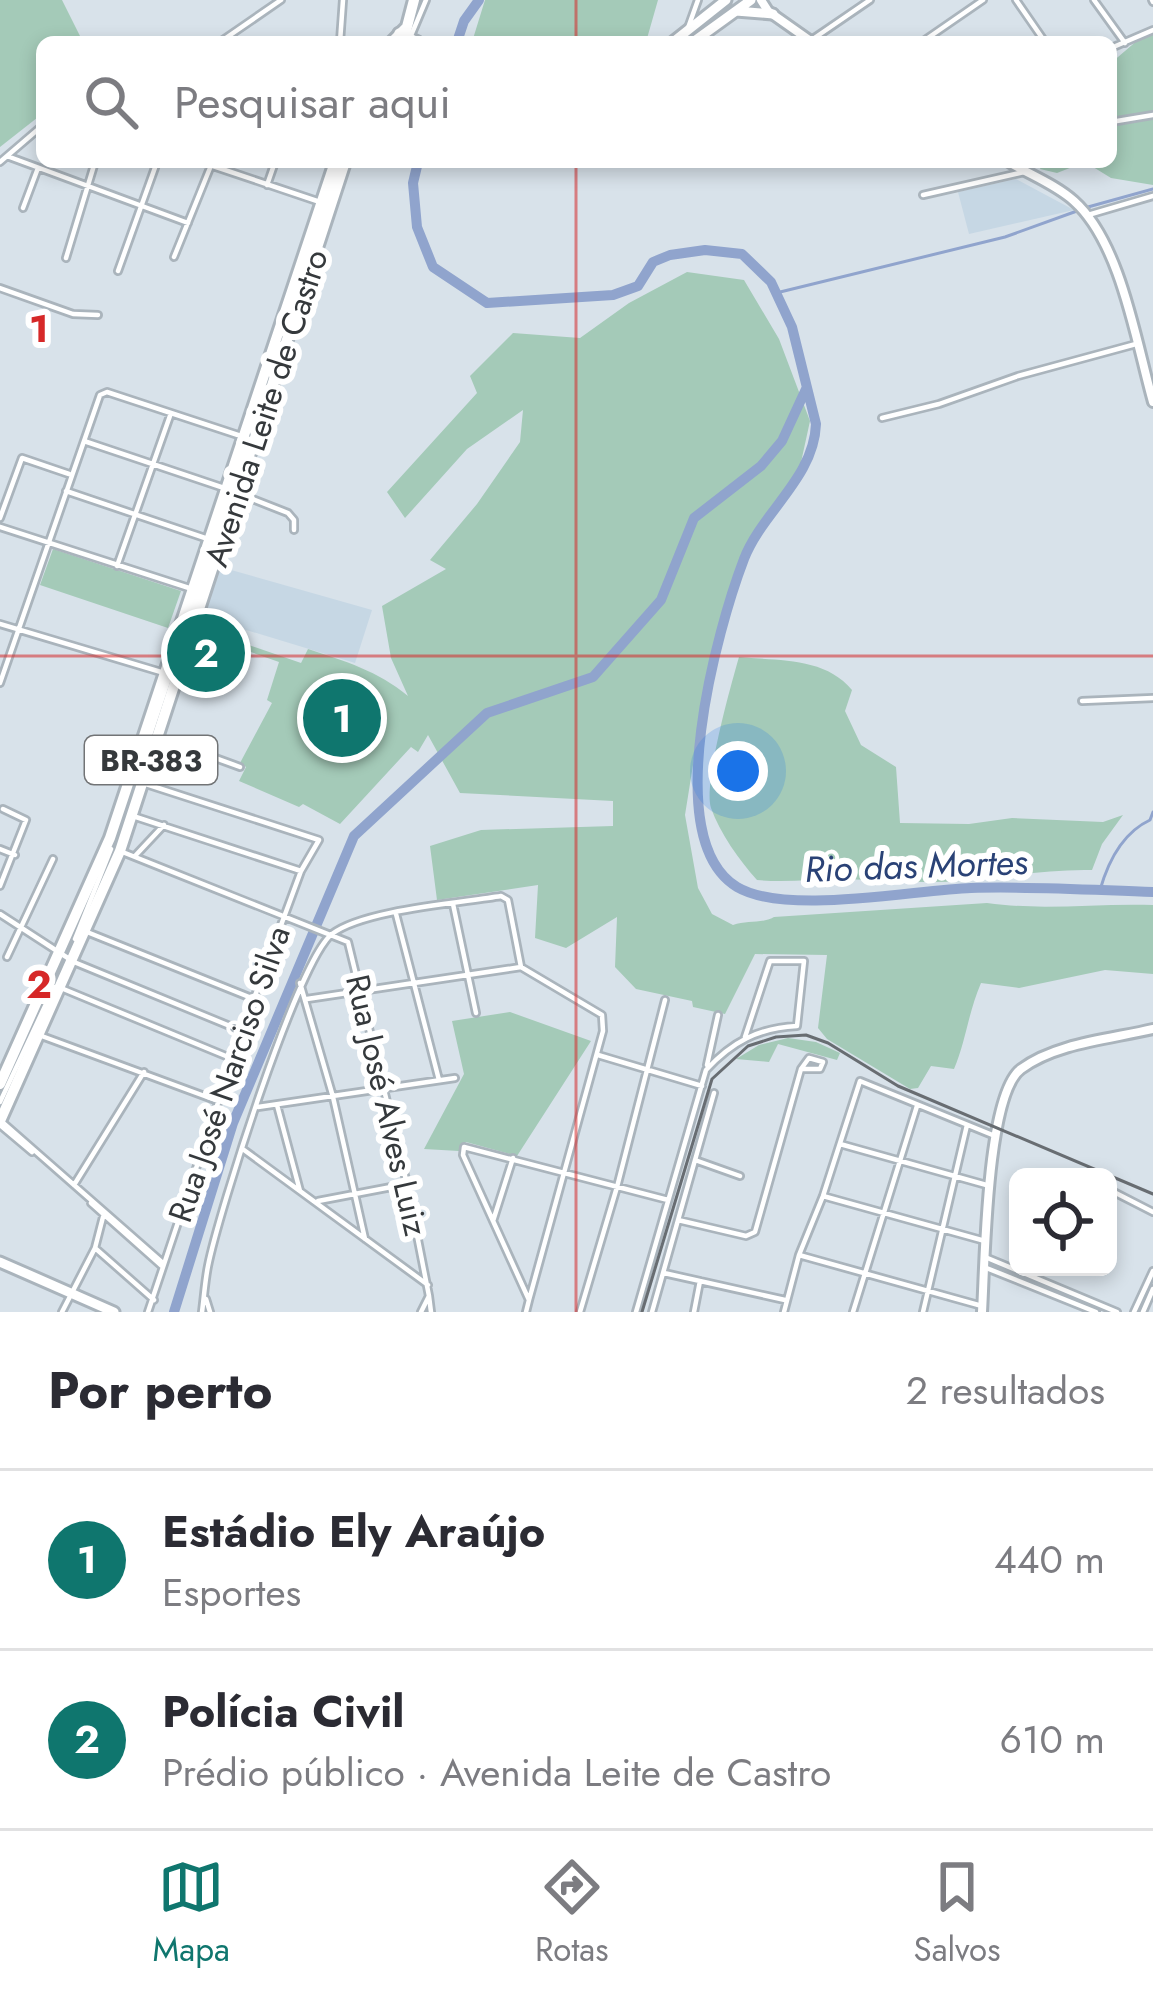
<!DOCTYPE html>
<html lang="pt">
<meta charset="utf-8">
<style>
body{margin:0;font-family:Jost,sans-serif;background:#f7f7f7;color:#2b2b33}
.controls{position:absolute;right:36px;bottom:36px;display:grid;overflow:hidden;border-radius:18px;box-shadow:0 6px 18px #0003}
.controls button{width:108px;height:108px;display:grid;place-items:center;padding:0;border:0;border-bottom:3px solid #e1e1e2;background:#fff;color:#2b2b33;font:60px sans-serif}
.you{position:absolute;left:738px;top:771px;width:42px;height:42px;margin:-30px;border:9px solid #fff;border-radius:50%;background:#1a73e8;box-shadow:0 0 0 18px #1a73e833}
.badge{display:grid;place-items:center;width:78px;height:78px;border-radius:50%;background:#0f766e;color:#fff;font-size:39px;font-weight:700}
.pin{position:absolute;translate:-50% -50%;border:6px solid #fff;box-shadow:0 3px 12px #0006}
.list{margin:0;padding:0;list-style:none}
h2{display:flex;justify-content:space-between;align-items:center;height:156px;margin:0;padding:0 48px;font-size:51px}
h2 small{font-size:39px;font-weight:400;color:#7c7c81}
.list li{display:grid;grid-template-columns:78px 1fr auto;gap:36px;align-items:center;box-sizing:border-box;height:180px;padding:0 48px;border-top:3px solid #e1e1e2}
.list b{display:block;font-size:45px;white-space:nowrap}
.list p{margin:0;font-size:39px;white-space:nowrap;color:#7c7c81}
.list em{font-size:39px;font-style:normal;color:#7c7c81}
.icon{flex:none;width:66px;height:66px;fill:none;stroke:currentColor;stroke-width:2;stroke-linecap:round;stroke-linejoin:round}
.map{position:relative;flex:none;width:1153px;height:1312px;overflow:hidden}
.search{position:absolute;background:#fff;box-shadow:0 6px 18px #0003;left:36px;right:36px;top:36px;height:132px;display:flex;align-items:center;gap:30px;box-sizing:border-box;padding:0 42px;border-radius:18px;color:#7c7c81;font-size:45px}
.sheet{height:516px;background:#fff}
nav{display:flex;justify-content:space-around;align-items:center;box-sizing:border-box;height:168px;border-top:3px solid #e1e1e2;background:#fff;font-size:33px;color:#7c7c81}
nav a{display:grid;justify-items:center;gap:6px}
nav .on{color:#0f766e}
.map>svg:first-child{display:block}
</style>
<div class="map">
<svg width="1153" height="1312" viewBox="0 0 1153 1312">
<rect width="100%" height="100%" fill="#d8e2ea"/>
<!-- built -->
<path fill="#c6d7e4" d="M1016,179L1074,210L969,234L958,192Z
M217,566L372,610L355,663L200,616Z"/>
<!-- green -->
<path fill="#a4cab8" d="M0,0H62L83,42H42V114L0,147Z
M485,0H658L646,42H472Z
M1153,27V185L1111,178L1085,162L1057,173L1040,169L1043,162H1111V63Z
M687,272L744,280L779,339L810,421L798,476L745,555L701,715L685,815L698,888L712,914L733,925C747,920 762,924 774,917L987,903C1042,911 1098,903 1153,905V974L1105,970L1019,988L981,983C968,1013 966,1041 954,1069L931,1066L918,1088L910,1089L827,1039L818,1028L827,955L755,954L725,1014L693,1007L692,1001L636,989L615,967L617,917L566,948L535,938L538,885L437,900L430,846L481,830L613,826V801L460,793L428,735L418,752L411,747L340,824L303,804L299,807L239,781L246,767L240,763L272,703L267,700L279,662L200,634L202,629L301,663L308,649C345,661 378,671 408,696L391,658L382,606L446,569L430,560L477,504L520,442L523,410L467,449L405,518L387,492L477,393L470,376L513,333L580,338L629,303Z
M53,549L181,591L168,628L40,585Z
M739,657C779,661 825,657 852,690L845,711L861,745L896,767L900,823L969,824L1012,818L1103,822L1123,815L1102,844L1092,870C1048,869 1005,877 962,881C921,884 881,880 841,879C813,879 785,883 757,880C739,860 720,833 711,808C703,784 731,685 739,657Z
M510,1012L591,1041L517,1156L466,1142L459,1151L424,1149L464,1074L452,1021Z
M788,1038L816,1042L840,1053L837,1060L778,1044L769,1062L736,1059L759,1045Z"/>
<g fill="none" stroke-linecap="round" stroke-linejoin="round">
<!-- stream -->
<path stroke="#90a4cd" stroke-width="3" d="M1088,207L1153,189
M776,293L1005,237L1077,211
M1100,890C1108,862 1122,833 1150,820L1153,812
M174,1309L175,1312"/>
<!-- river -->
<path stroke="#90a4cd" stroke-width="10" d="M457,42L464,21L479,0
M418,162L413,183L417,227L433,267L487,303L613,295L638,286L653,262L670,255L705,250L742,254L771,282L792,327L816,424C814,478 762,512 744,559C718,627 658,839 737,887C786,916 913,890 971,888C1031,886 1093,890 1153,892
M174,1312L233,1123L354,836L487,713L593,677L661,600L694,518L761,466L782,441L806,389"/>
<!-- street casing -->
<g stroke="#aab4bc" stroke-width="10">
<path id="street" d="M1016,0L1045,42
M1094,0L1125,43
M1152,0L1153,2
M688,28L698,0
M410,38L426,0
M810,41L870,0
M220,42L281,0
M340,42L343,0
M922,42L983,0
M1111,48L1153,30
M1111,122L1153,115
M7,156L188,223
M0,162L42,126
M201,162L320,202
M267,185L275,162
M923,195L1024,172
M23,208L38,168
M1088,215L1153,196
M174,257L210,168
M66,258L95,162
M118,271L157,162
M0,288L73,314L98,315
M882,418L939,404L1018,376L1136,344
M84,441L227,489
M66,491L208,539
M237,493L288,513L294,520V530
M0,518L22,458L69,474
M0,527L189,588
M117,566L171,413
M0,624L161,672
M0,683L100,395L107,392L244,437
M1082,701L1153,698
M158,737L240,767
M146,747L245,451
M146,784L319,840L301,871L242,1031L148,1312
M136,817L301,871
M0,849L15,855
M120,851L348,942L407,1184L429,1296
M135,856L164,825
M0,886L26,820L3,809
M453,904L476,1013
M0,914L74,962L242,1031
M396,914L439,1080
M87,932L254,999
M75,939L111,849
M7,957L53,859
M300,983L333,1097L365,1239
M61,988L233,1059
M307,999L521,967L602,1015L603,1031L529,1300
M39,1035L218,1101
M598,1055L702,1086
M707,1065L718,1015
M0,1102L54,987
M277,1105L300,1191
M258,1107L455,1078
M1,1121L164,1264
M0,1125L32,1152
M840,1144L990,1186
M244,1150L428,1285
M695,1160L740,1176
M74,1185L144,1072
M1108,1189L1153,1212
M823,1196L985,1241
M318,1201L407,1184
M91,1203L163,1267
M678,1220L746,1236L755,1232L801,1069L809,1058L823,1062L820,1069H801
M493,1221L513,1158
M95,1248L154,1300
M799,1255L982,1306
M985,1257L1117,1312
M984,1267L1096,1312
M664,1273L785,1300
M206,1299L210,1312
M62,1312L95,1248L103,1217
M202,1312C204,1297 205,1281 208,1266C218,1215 298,960 332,934C363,910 459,903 501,896L508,900L521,967
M421,1312L429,1296L431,1312
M526,1312L529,1300L463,1155L464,1147L668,1200
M580,1312L617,1187L665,1000
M636,1312L706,1070C732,1042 758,1028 797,1026L804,961H770L745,1037
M652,1312L714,1093
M694,1312L700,1281
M784,1312L799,1255L823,1196L860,1081L995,1136
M853,1312L917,1106
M923,1312L967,1125
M1134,1312L1153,1271
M1143,1312L1153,1289"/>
</g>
<!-- secondary casing -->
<g stroke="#aab4bc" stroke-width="14">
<path id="secondary" d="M761,0L768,11L812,42
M1009,162C1030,175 1055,184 1074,201C1121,243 1136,342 1153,402
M982,1312C985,1264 986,1095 1021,1069C1056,1043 1111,1039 1153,1029"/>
</g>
<!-- primary casing -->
<g stroke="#aab4bc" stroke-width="15">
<path id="primary" d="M736,11L773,14
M399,33L418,42
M673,42L726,0
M693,42L751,0
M0,1262L114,1312"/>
</g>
<!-- highway casing -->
<g stroke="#aab4bc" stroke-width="16">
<path id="highway" d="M392,42L406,28
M403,42L414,0
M0,1084L110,838L335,162
M0,1121L120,851L345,162"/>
</g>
<!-- street -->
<use href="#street" stroke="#fff" stroke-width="4.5"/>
<!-- secondary -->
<use href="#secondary" stroke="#fff" stroke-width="8"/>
<!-- primary -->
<use href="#primary" stroke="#fff" stroke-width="9"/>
<!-- highway -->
<use href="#highway" stroke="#fff" stroke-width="10"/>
<!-- rail -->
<path stroke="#686d72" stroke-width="3" d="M642,1312L712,1079L748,1046L776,1037L806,1035L828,1043L898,1086L1153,1194"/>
</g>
<!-- grid -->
<path fill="none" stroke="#d62828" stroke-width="3" stroke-opacity="0.55" d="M576,0V42M576,162V1312M0,656H1153"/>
<g text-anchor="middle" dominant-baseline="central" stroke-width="12" stroke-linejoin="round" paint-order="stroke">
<!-- shield labels -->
<rect fill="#fff" stroke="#727476" stroke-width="3" x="85" y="736" width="132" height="48" rx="9"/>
<g font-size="30" font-weight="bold" fill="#35393c">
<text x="151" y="760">BR-383</text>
</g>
<!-- street labels -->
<g font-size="33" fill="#35393c" stroke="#fff">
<text transform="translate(266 408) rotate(-72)">Avenida Leite de Castro</text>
<text transform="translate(229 1074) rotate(-71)">Rua José Narciso Silva</text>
<text transform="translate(387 1105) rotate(77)">Rua José Alves Luiz</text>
</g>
<!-- water labels -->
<g font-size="36" font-style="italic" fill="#2a4276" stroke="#fff">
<text transform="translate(916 865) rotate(-2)">Rio das Mortes</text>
</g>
</g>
<g font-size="39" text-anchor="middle" font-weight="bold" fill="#d62828" stroke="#fff" stroke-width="12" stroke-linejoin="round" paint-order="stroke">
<text x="39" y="342">1</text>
<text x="39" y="998">2</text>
</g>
</svg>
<div class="controls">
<button><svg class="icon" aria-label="locate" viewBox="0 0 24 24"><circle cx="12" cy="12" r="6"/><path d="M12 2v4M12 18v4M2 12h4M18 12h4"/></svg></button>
</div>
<div class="you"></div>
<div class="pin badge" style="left:342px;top:718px">1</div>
<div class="pin badge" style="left:206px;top:653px">2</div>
<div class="search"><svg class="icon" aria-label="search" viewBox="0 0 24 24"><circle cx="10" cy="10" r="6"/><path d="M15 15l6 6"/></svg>Pesquisar aqui</div>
</div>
<section class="sheet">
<h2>Por perto<small>2 resultados</small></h2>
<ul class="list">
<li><span class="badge">1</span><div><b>Estádio Ely Araújo</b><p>Esportes</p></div><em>440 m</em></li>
<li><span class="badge">2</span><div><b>Polícia Civil</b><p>Prédio público · Avenida Leite de Castro</p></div><em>610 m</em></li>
</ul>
</section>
<nav>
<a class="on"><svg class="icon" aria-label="map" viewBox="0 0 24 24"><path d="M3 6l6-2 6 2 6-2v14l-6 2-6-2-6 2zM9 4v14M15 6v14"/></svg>Mapa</a>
<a><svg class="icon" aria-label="directions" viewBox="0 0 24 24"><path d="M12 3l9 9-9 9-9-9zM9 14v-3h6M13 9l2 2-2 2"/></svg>Rotas</a>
<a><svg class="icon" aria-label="saved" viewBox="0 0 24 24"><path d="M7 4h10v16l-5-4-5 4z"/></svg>Salvos</a>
</nav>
